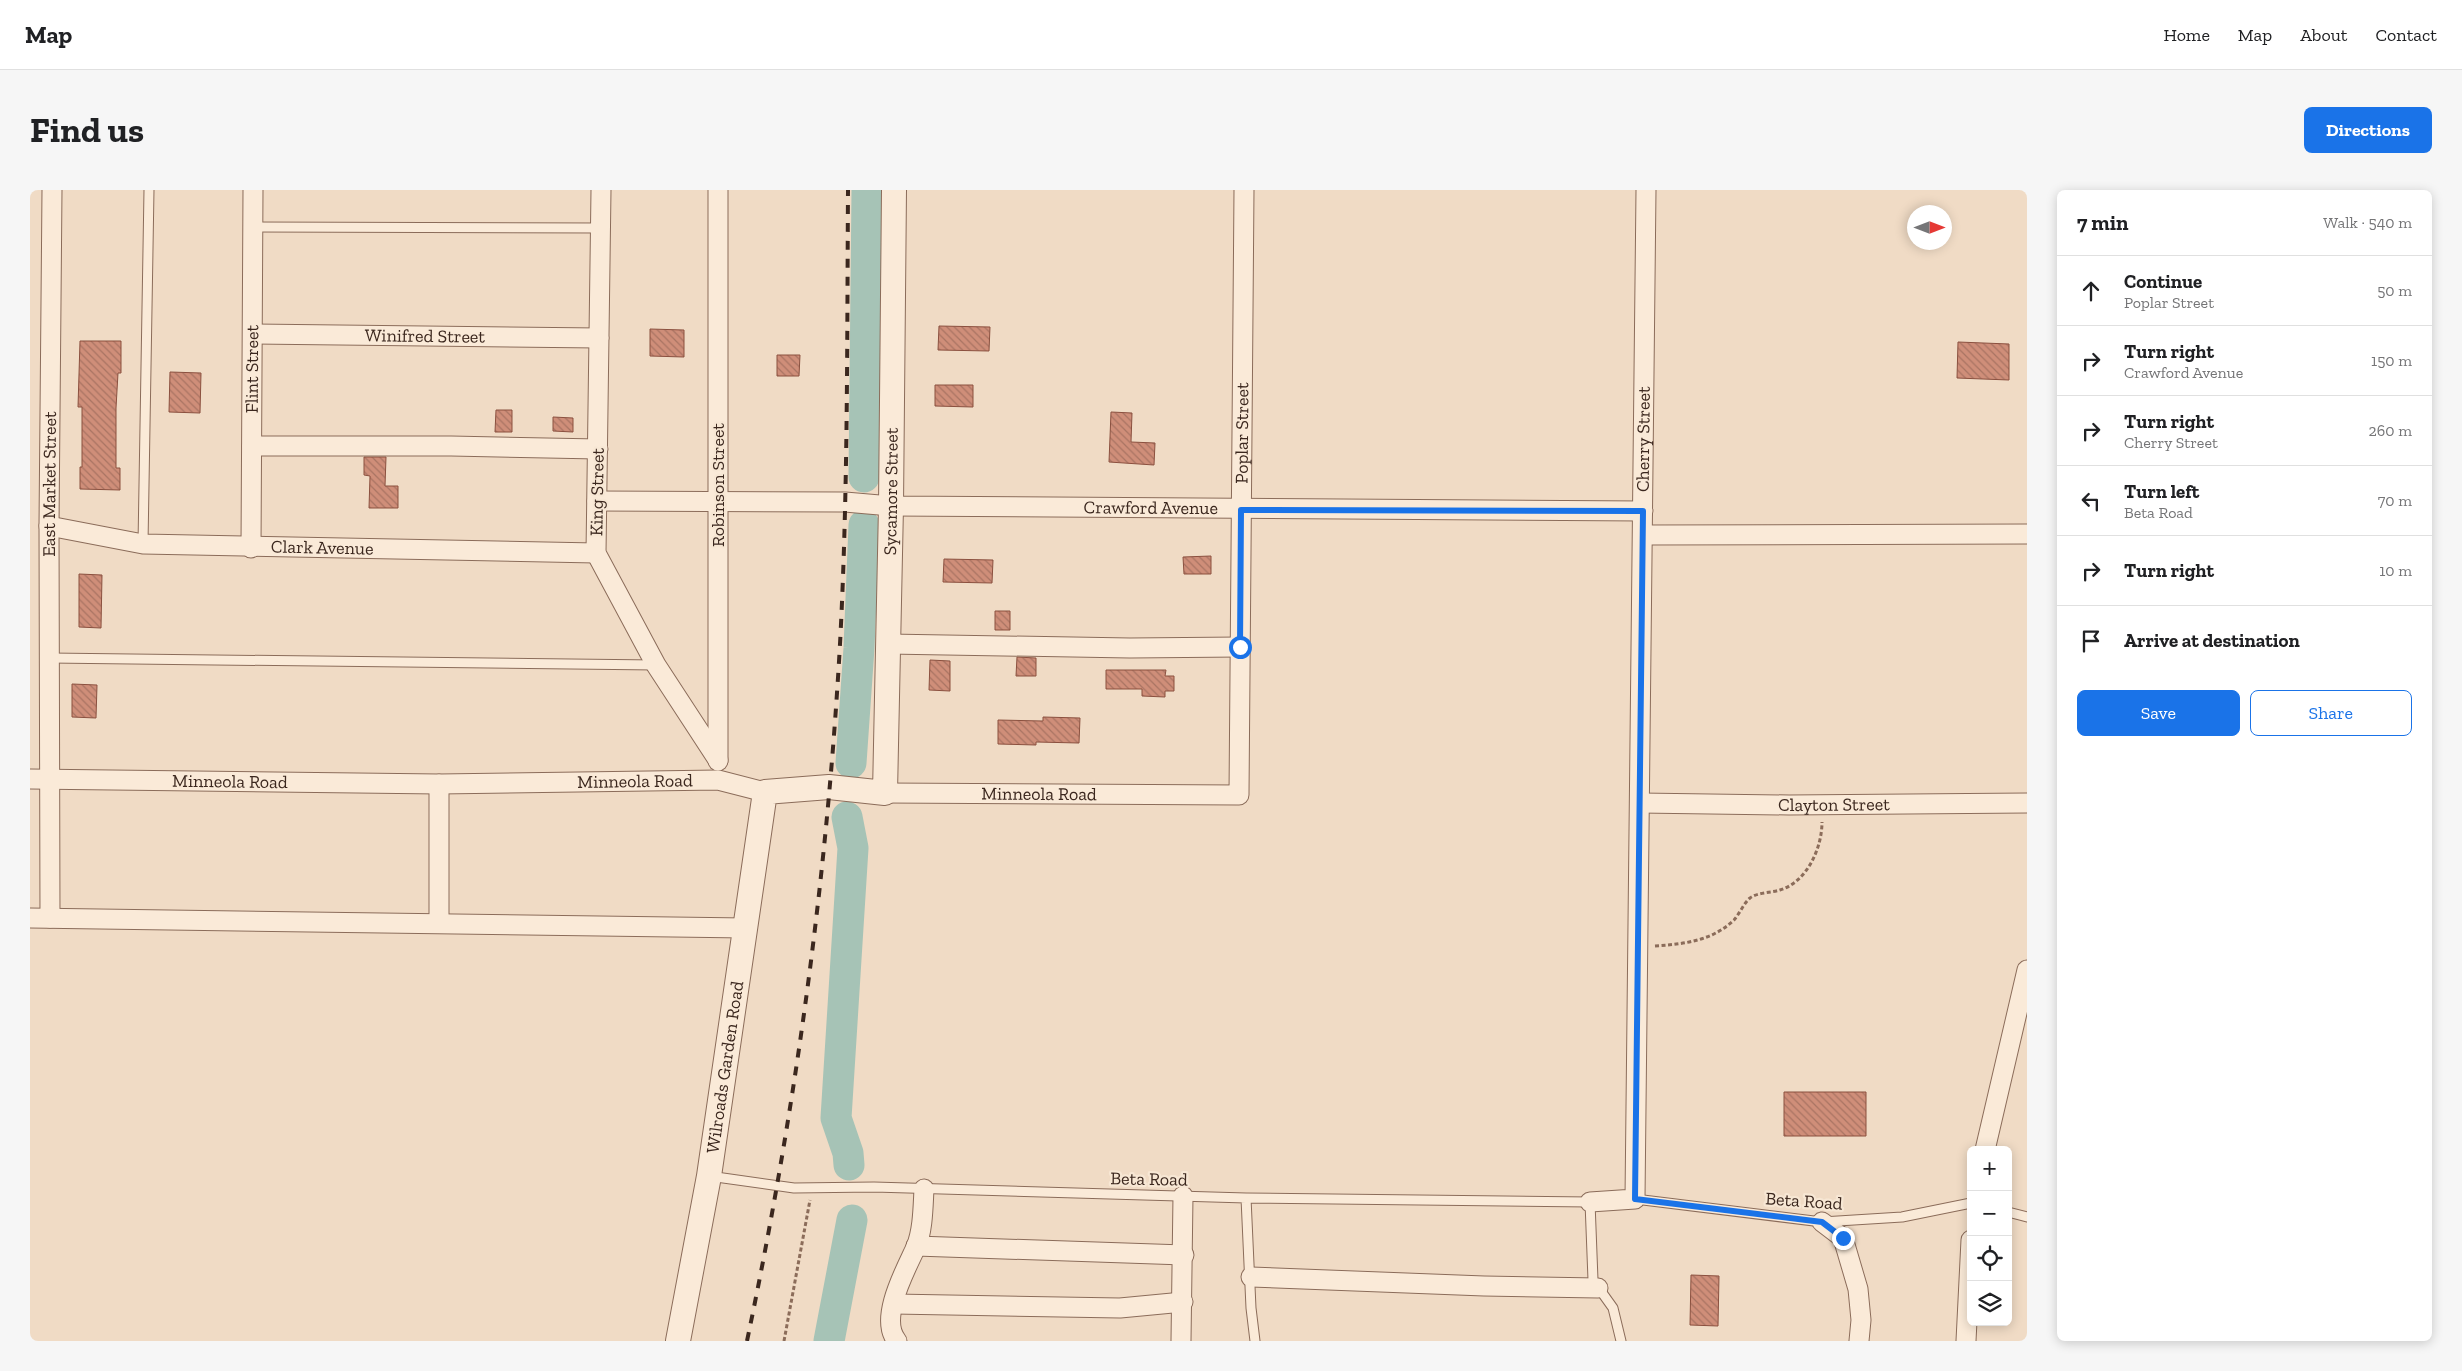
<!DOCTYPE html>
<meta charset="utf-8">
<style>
body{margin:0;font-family:"Zilla Slab",serif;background:#f6f6f6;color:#202124}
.controls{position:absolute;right:15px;bottom:15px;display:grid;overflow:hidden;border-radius:8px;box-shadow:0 2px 12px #0003}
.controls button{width:45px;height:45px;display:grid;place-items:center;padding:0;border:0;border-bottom:1px solid #e0e0e0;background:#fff;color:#202124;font:25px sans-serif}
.compass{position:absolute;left:1877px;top:15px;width:45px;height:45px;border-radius:50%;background:#fff;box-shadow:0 2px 12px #0003;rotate:90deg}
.stop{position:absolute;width:15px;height:15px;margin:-11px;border:4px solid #1a73e8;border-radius:50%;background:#fff}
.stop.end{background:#1a73e8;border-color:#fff;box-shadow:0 1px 5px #0008}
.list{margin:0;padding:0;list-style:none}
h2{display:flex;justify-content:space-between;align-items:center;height:65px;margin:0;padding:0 20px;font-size:21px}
h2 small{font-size:16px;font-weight:400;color:#757577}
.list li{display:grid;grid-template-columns:32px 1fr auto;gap:15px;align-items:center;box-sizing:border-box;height:70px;padding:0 20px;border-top:1px solid #e0e0e0}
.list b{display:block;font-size:19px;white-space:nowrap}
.list p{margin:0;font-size:16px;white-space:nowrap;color:#757577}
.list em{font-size:16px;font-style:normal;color:#757577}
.actions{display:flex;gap:10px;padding:15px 20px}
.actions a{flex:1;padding:11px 0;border:1px solid #1a73e8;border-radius:8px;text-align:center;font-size:18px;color:#1a73e8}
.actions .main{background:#1a73e8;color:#fff}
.icon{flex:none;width:28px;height:28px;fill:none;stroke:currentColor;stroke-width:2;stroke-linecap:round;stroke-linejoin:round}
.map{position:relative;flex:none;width:1997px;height:1151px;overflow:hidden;border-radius:8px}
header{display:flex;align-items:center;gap:30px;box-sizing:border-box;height:70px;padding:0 25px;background:#fff;border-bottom:1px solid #e0e0e0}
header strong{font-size:24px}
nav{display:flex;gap:28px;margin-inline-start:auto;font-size:18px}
.intro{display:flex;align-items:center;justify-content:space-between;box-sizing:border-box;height:120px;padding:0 30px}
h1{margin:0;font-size:35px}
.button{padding:12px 22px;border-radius:8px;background:#1a73e8;color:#fff;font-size:18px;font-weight:700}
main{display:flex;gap:30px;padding:0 30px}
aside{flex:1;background:#fff;border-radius:8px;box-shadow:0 2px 12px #0003}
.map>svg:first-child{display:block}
</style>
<header>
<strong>Map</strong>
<nav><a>Home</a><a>Map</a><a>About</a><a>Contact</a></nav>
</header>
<div class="intro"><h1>Find us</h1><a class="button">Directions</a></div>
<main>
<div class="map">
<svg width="1997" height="1151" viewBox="0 0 1997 1151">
<defs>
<pattern id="building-back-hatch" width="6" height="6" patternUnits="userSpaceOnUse" patternTransform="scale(1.25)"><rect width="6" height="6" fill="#cf8e79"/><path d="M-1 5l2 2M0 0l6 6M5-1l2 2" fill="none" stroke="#a97463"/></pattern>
</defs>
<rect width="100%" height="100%" fill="#f0dbc5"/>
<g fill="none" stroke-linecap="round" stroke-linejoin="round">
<!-- river -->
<path stroke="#a6c3b6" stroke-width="31" d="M834,287L837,0
M821,573L829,458L834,335
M817,627L823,658L806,928L818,963L819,975
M799,1151L822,1030"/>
</g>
<!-- building -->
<path fill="url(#building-back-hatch)" stroke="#8b503f" d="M909,136L960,137L959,161L908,160Z
M620,139L654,140V167L620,166Z
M50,151H91V183H88L86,218V278H90V300L50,299V277H52V217H48Z
M1928,152L1979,154V190L1927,188Z
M747,165H770L769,186H747Z
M140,182L171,183L170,223L139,222Z
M905,195H943V217L905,216Z
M466,220H482V242H465Z
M1081,222L1102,223L1101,252L1125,253L1124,275L1079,272Z
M523,227L543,228V242L523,241Z
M334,267H356L355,296H368V318H339L340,286L334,285Z
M1181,366V384H1154L1153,367Z
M914,369L963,370L962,393L913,392Z
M49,384L72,385L71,438L49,437Z
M965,421H980V440H965Z
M987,467L1006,468V486H986Z
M900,470L920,471V501L899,500Z
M1076,480H1136L1135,486H1144V501H1135V507L1112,506V499H1076Z
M42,494L67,495L66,528L42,527Z
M1013,527L1050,528L1049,553L1006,552V555L968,554V530L1013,531Z
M1754,902H1836V946H1754Z
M1661,1085L1689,1086L1688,1136L1660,1135Z"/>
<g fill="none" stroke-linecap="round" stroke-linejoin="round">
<!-- service casing -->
<g stroke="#8b6c5a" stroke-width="11">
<path id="service" d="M223,37L571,38
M113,354L119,0
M19,468L626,475
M679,986L764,998L844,997L1216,1008L1560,1012L1563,1090L1583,1118L1591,1151
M1216,1008L1221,1118L1225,1151
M1605,1009L1792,1032L1872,1027L1941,1013
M1978,1022L1997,1027"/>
</g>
<!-- minor casing -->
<g stroke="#8b6c5a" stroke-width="21">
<g id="minor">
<path d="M571,0L566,363L626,475L688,570"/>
<path d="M688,0V571"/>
<path id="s1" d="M223,144L569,148"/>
<path d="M222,256H421L568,259"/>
<path id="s2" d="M567,311L815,312L861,316L1613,321"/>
<path id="s3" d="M19,336L113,354L566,363"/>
<path d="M1613,345L1997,344"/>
<path id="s4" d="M221,358L223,0"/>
<path d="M858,454L1100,458L1210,457"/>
<path id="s5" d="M0,589L409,594L688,590L735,602"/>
<path id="s6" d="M855,603L1209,605L1214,0"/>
<path id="s7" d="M1610,613L1759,615L1997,613"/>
<path d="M0,728L716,738"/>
<path id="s8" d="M20,728L19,336L22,0"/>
<path d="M409,733V594"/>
<path d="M1955,960L1997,780"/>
<path id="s9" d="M1560,1012L1605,1009L1616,0"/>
<path d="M1792,1032L1813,1048L1828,1099L1831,1130L1829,1151"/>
<path d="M886,1056L1154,1065"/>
<path d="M1221,1087L1454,1096L1568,1098"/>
<path d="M864,1114L1090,1118L1153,1112"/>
<path d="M867,1151C848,1129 876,1079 886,1057C893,1040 893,1017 894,999"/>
<path d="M1151,1151L1153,1006"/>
<path d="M1936,1151L1941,1050"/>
</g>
</g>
<!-- tertiary casing -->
<g stroke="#8b6c5a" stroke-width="26">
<g id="tertiary">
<path id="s10" d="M648,1151L679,986L735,602L799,597L855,603L861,316L864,0"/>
</g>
</g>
<!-- path -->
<path stroke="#8b6c5a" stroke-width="3" stroke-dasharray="4 2.5" stroke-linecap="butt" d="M1625,756C1654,754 1682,751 1704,730C1710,723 1714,713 1720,708C1728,702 1741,703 1750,700C1777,692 1792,658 1792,632
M754,1151L780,1010"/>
<!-- service -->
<use href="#service" stroke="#faead8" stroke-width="9"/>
<!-- minor -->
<use href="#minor" stroke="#faead8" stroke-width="19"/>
<!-- tertiary -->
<use href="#tertiary" stroke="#faead8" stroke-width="24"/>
<!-- rail -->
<path stroke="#3b271e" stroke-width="4" stroke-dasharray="9 9" stroke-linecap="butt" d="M717,1151C765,922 797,688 810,454C818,303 817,151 818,0"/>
</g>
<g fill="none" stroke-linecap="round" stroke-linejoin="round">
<!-- route -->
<path stroke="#1a73e8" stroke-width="6" d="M1210,457L1211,320L1613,321L1605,1009L1792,1032L1813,1048"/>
</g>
<g text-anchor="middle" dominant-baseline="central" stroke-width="4.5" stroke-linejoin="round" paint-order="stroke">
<!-- street labels -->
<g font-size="18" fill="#3b271e" stroke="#f7e7d4">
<text stroke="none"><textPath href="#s1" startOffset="172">Winifred Street</textPath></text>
<text stroke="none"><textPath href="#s4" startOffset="179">Flint Street</textPath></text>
<text stroke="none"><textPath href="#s6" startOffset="716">Poplar Street</textPath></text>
<text stroke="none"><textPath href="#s9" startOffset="805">Cherry Street</textPath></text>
<text stroke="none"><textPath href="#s8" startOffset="434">East Market Street</textPath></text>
<text transform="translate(688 295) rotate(-90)">Robinson Street</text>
<text transform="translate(567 302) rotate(-89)">King Street</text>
<text stroke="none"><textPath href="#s10" startOffset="978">Sycamore Street</textPath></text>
<text stroke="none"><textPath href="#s2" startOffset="554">Crawford Avenue</textPath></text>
<text stroke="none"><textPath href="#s3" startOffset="275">Clark Avenue</textPath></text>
<text stroke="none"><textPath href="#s5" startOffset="605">Minneola Road</textPath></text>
<text stroke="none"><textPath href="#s5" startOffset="200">Minneola Road</textPath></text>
<text stroke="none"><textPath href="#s6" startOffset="154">Minneola Road</textPath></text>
<text stroke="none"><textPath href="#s7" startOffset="194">Clayton Street</textPath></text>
<text stroke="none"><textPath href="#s10" startOffset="278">Wilroads Garden Road</textPath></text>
<text transform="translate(1119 989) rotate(1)">Beta Road</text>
<text transform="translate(1774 1011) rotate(4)">Beta Road</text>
</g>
</g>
</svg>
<div class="controls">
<button>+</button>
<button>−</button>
<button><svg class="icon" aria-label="locate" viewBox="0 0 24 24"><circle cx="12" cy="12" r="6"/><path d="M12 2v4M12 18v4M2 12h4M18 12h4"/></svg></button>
<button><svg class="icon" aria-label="layers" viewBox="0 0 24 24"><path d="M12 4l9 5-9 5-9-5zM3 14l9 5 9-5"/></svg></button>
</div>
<svg class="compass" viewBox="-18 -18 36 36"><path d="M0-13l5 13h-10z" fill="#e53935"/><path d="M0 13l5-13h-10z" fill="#757577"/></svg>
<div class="stop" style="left:1210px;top:457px"></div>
<div class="stop end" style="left:1813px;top:1048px"></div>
</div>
<aside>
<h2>7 min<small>Walk · 540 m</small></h2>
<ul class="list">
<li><svg class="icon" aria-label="ahead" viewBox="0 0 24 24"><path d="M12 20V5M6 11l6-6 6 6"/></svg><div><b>Continue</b><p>Poplar Street</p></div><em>50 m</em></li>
<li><svg class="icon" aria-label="right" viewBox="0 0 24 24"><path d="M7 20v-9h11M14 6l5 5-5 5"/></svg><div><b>Turn right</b><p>Crawford Avenue</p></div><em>150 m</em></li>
<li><svg class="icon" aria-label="right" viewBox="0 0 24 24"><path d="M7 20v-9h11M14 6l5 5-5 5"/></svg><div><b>Turn right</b><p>Cherry Street</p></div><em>260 m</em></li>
<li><svg class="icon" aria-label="left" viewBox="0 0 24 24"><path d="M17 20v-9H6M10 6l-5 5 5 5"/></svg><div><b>Turn left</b><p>Beta Road</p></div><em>70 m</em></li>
<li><svg class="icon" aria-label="right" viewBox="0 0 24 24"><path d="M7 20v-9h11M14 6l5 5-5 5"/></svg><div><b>Turn right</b></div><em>10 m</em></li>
<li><svg class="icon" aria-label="arrive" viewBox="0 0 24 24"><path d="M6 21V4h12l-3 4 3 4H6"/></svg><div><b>Arrive at destination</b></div></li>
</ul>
<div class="actions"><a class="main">Save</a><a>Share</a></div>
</aside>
</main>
